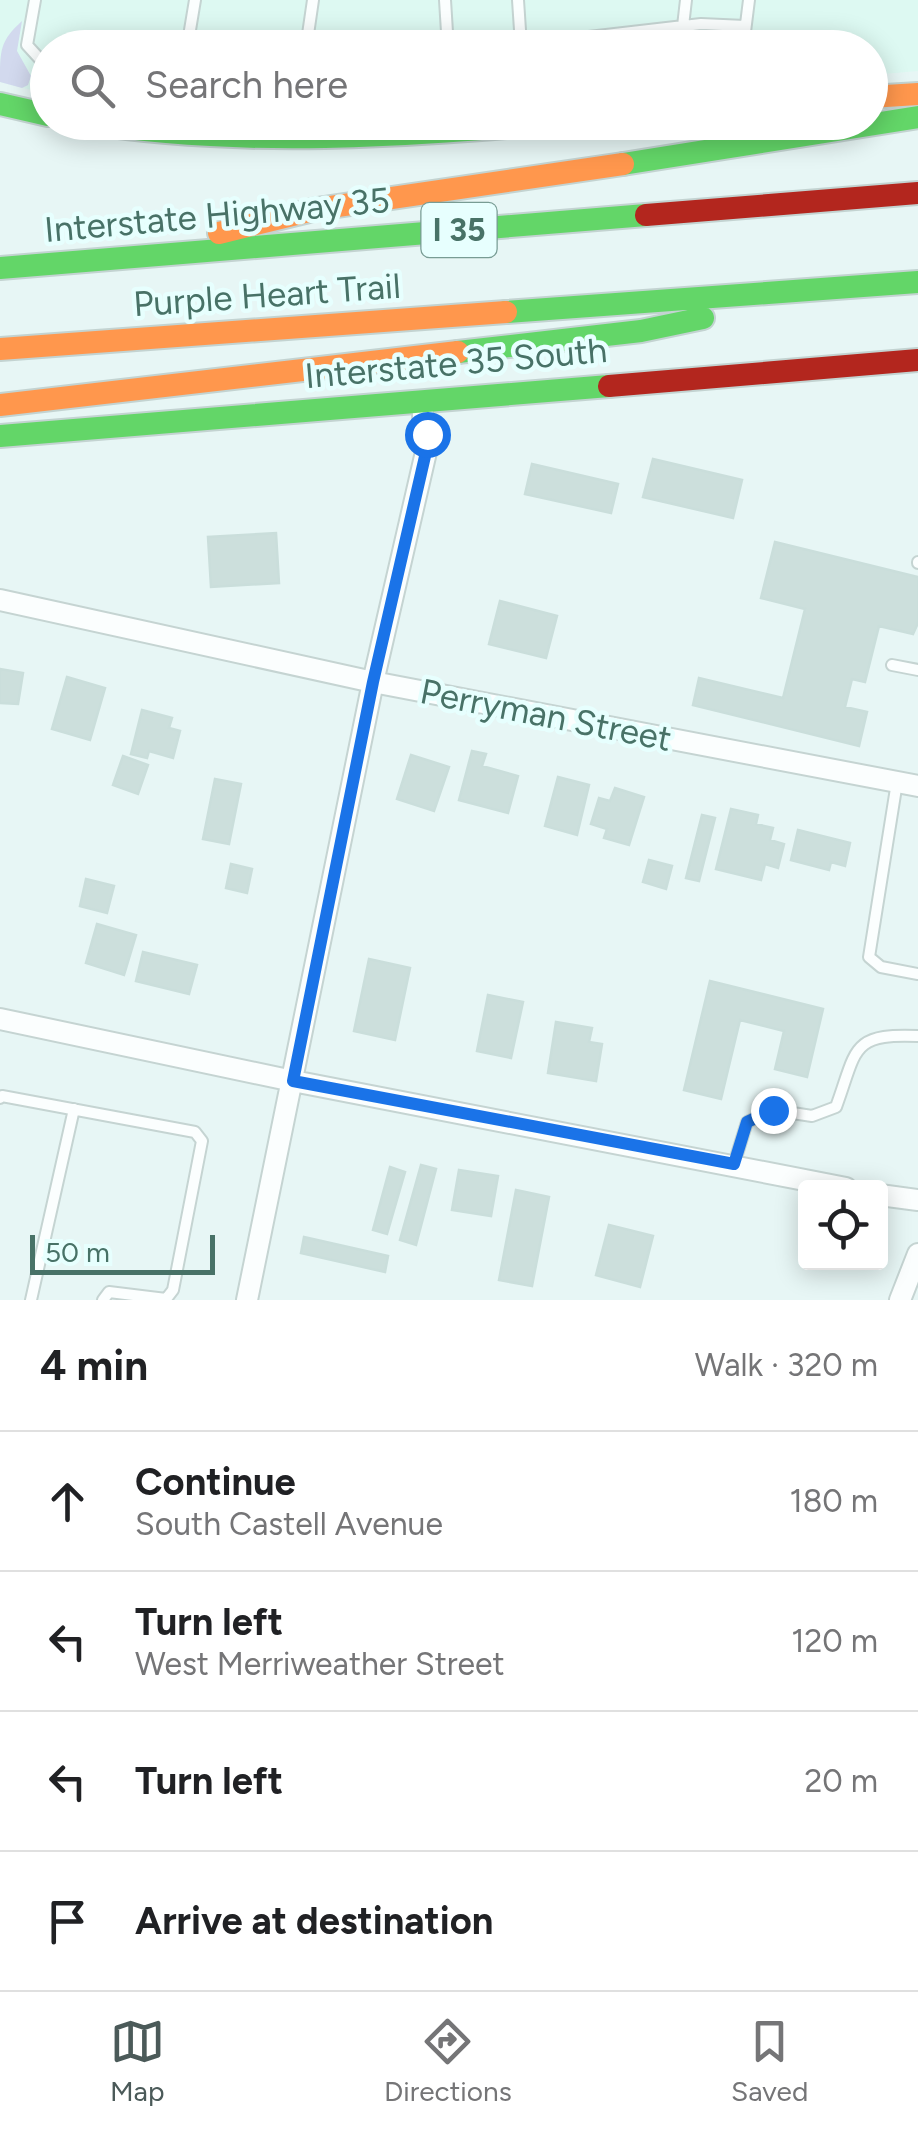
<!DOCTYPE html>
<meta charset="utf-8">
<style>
body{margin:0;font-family:Figtree,sans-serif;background:#f6f6f6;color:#202124}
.controls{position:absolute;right:30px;bottom:30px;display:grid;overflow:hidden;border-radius:10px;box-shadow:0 5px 25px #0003}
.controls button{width:90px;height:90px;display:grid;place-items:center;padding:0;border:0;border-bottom:2px solid #e0e0e0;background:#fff;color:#202124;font:50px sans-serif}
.scale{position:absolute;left:30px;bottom:25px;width:185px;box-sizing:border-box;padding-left:10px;border:5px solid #487267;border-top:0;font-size:28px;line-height:35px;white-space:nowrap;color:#487267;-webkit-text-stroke:8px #e7fffe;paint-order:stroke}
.stop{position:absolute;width:30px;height:30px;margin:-22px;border:8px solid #1a73e8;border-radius:50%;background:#fff}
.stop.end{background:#1a73e8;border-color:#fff;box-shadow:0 2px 10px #0008}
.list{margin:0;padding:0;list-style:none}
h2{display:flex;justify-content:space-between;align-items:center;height:130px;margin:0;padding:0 40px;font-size:42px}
h2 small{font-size:32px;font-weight:400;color:#757577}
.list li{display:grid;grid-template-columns:65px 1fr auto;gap:30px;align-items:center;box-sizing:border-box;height:140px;padding:0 40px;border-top:2px solid #e0e0e0}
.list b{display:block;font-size:38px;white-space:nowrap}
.list p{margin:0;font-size:32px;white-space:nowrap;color:#757577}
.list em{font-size:32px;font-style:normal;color:#757577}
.icon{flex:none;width:55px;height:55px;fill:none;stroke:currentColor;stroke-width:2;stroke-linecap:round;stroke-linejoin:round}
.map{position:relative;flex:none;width:918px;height:1300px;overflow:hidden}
.search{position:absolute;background:#fff;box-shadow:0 5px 25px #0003;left:30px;right:30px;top:30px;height:110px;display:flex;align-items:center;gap:25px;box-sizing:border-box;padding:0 35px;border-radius:55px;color:#757577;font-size:38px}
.sheet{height:690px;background:#fff}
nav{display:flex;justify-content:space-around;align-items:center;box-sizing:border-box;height:140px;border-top:2px solid #e0e0e0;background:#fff;font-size:28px;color:#757577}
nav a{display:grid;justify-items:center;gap:5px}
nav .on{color:#4b5a59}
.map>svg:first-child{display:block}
</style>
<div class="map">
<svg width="918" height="1300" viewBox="0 0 918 1300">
<rect width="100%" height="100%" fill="#e7f6f5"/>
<!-- commercial -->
<path fill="#ddf9f2" d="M0,0H918V71L871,75L870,48H48L47,94L0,82Z"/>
<!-- green -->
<path fill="#d2d9ee" d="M22,21L17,51L31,76L28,85L22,88L0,82C0,50 0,41 22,21Z"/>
<!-- building -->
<path fill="#ccdfdc" stroke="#cadedb" stroke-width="2.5" d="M653,459L742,480L733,518L643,497Z
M532,464L618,484L611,513L525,494Z
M276,533L279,583L211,587L208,537Z
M775,542L918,577V623L913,634L879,626L865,682L852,679L845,707L867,712L859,746L693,705L699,678L783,698L805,609L761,598Z
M500,601L557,616L546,658L489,644Z
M0,669L23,673L18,704L0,703Z
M67,677L105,688L90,740L52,729Z
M142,710L172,718L169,728L180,731L173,758L149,751L147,758L131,754Z
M472,751L486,754L482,766L518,776L508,813L459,800Z
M411,755L449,767L434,811L397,799Z
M123,756L148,765L138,794L113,785Z
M558,777L589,785L577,835L545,826Z
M215,779L241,784L229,844L203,839Z
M615,788L644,797L629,845L604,838L607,829L591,824L599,798L610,801Z
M731,809L758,815L756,824L773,828L770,840L784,844L778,868L765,864L761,880L716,869Z
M702,815L715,818L699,881L686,878Z
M798,830L850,843L845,866L831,862L829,870L791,860Z
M649,860L672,866L666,889L643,882Z
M231,864L252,869L247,893L226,888Z
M86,879L114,886L107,913L80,906Z
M97,924L136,935L124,975L86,963Z
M143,952L197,965L189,994L136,981Z
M369,959L410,968L395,1040L354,1031Z
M710,981L823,1009L807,1077L775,1069L784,1031L740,1020L721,1099L684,1090Z
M488,995L523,1002L511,1058L477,1051Z
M556,1022L592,1028L589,1042L602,1044L596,1081L548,1073Z
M421,1165L436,1169L416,1245L400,1240Z
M390,1167L405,1172L387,1234L373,1230Z
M459,1170L498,1176L491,1216L452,1210Z
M516,1190L549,1197L532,1286L499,1280Z
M609,1225L653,1236L640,1287L596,1275Z
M304,1237L388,1256L385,1272L301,1253Z"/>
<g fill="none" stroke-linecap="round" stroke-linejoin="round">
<!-- lane casing -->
<g stroke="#c5d4d2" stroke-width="14">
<path id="lane" d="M35,0L27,45L48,68
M445,0L448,48
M518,0L521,45
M683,26L686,0
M187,48L195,0
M306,48L313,0
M494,48L701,24L745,26
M743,48L749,0
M40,108L48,75
M918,562V563
M892,665L918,670
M897,782L869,957L881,967L918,974
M0,1098L2,1096L195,1132L202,1141L173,1290L166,1299L109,1292L103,1300
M734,1164L747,1122L773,1110L812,1116L836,1107C857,1050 850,1033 918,1036
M31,1300L74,1109"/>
</g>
<!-- street casing -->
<g stroke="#c5d4d2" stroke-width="24">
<path id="street" d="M0,600L373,682L918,786
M0,1019L293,1081L846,1188
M880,1195L918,1200
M247,1300L373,682L426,452L422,402
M900,1300L918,1254"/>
</g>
<!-- fast casing -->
<g stroke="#c3d3d1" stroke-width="26">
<path id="fast" d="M0,104L48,115
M82,122C247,148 403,136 568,122
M623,164L918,117
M0,268L646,215
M506,312L918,282
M458,352L641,331L703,318
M0,436L609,386"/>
</g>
<!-- slow casing -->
<g stroke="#c3d3d1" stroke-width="26">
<path id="slow" d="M870,97L918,94
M219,233L317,209L623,164
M0,349L506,312
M0,405L458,352"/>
</g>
<!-- jam casing -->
<g stroke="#c3d3d1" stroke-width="26">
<path id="jam" d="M646,215L918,193
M609,386L918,360"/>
</g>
<!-- lane -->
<use href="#lane" stroke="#fbfefe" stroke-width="10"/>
<!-- street -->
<use href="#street" stroke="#fbfefe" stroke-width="20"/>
<!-- fast -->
<use href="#fast" stroke="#63d668" stroke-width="22"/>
<!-- slow -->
<use href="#slow" stroke="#ff974d" stroke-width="22"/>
<!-- jam -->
<use href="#jam" stroke="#b3261e" stroke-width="22"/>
</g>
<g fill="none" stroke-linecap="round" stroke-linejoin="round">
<!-- route -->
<path stroke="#1a73e8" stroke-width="12" d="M427,434L426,452L373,682L293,1081L734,1164L747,1122L773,1110"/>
</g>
<g text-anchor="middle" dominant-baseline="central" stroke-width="9" stroke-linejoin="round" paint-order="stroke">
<!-- shield labels -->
<rect fill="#e7fffe" stroke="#789c94" stroke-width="2.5" x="421.5" y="203" width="75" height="54" rx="8"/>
<g font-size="32" font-weight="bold" fill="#487267">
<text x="459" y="230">I 35</text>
</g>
<!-- street labels -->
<g font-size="35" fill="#487267" stroke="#e7fffe">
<text transform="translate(217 215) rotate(-5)">Interstate Highway 35</text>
<text transform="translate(267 295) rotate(-4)">Purple Heart Trail</text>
<text transform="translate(456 363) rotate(-5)">Interstate 35 South</text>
<text transform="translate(546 715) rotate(11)">Perryman Street</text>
</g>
</g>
</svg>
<div class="controls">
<button><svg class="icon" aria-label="locate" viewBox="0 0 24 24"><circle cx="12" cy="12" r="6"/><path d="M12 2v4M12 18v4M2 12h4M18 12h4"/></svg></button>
</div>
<div class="scale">50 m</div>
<div class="stop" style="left:427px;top:434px"></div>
<div class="stop end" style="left:773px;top:1110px"></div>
<div class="search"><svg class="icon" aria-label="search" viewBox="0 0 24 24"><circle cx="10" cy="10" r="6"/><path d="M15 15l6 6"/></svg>Search here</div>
</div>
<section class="sheet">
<h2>4 min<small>Walk · 320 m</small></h2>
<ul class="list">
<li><svg class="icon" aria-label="ahead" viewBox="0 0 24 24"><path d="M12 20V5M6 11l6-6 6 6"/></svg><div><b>Continue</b><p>South Castell Avenue</p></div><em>180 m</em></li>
<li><svg class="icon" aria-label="left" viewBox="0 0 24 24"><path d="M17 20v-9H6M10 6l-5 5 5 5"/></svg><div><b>Turn left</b><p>West Merriweather Street</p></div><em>120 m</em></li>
<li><svg class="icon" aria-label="left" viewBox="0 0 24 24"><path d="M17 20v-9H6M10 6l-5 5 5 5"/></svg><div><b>Turn left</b></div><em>20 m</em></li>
<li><svg class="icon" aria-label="arrive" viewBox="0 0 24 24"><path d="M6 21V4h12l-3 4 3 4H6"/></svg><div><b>Arrive at destination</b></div></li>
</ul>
</section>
<nav>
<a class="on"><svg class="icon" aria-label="map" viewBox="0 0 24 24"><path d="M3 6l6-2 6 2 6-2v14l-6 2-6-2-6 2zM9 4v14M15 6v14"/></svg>Map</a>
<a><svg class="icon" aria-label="directions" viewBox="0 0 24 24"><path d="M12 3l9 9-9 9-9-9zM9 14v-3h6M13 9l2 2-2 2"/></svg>Directions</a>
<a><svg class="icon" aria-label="saved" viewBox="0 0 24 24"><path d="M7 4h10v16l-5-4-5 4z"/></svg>Saved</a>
</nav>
